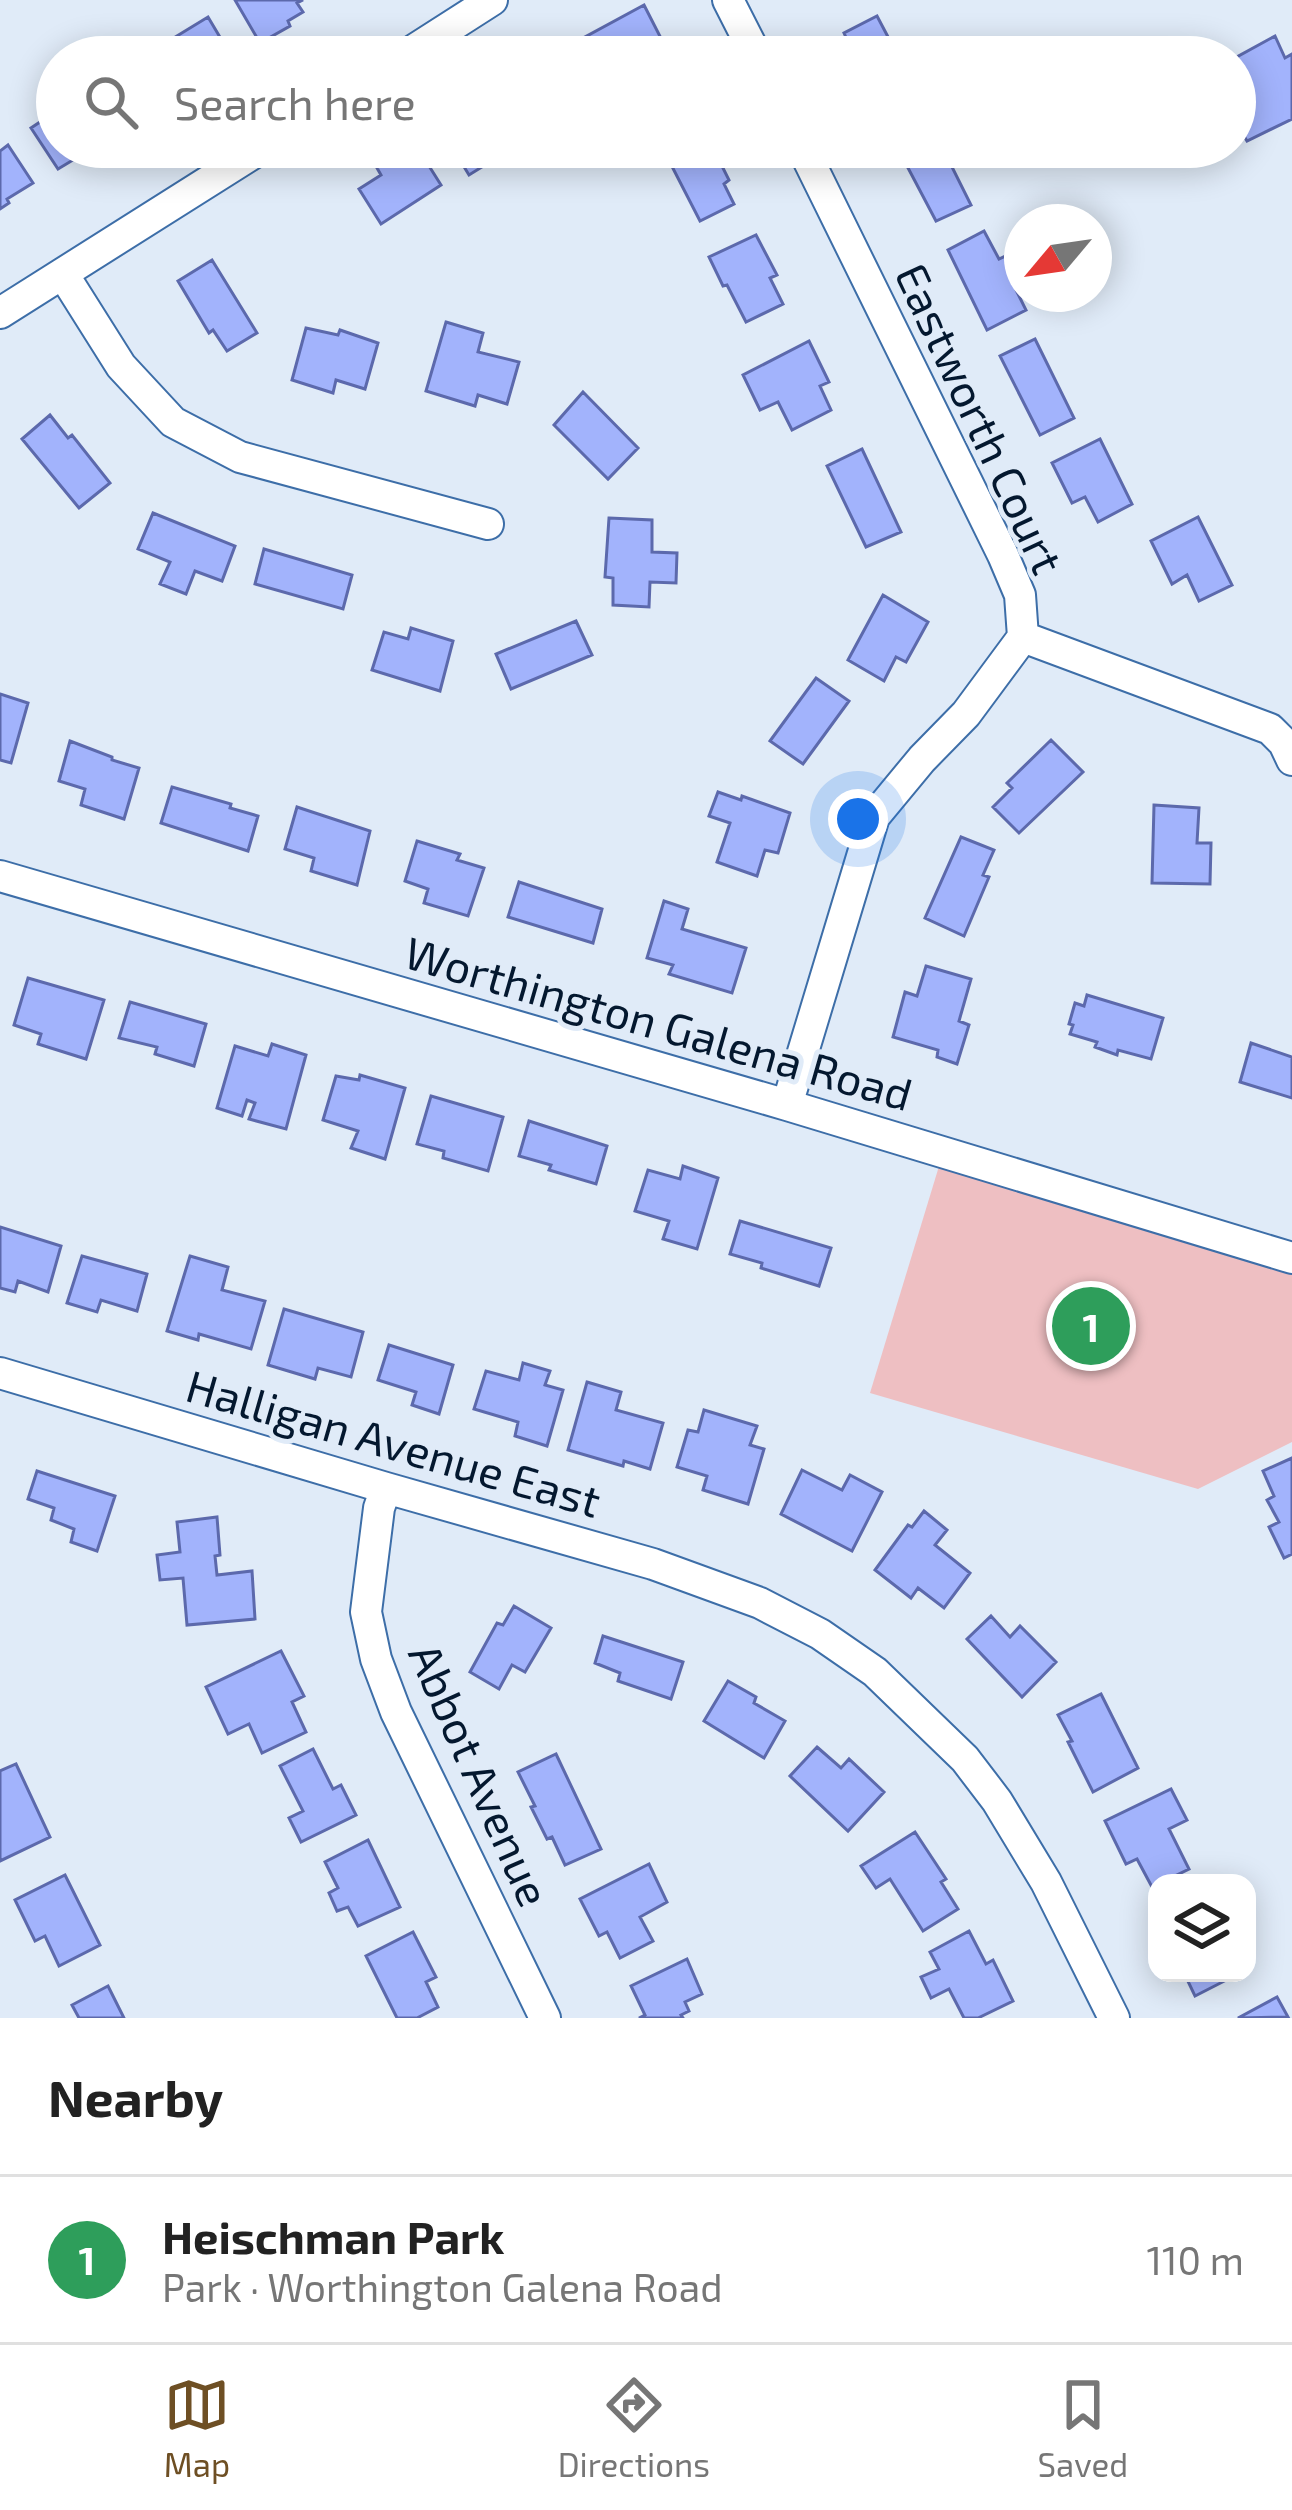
<!DOCTYPE html>
<meta charset="utf-8">
<style>
body{margin:0;font-family:"Exo 2",sans-serif;background:#f6f6f6;color:#222}
.controls{position:absolute;right:36px;bottom:36px;display:grid;overflow:hidden;border-radius:24px;box-shadow:0 6px 30px #0003}
.controls button{width:108px;height:108px;display:grid;place-items:center;padding:0;border:0;border-bottom:3px solid #e0e0e0;background:#fff;color:#222;font:60px sans-serif}
.compass{position:absolute;left:1004px;top:204px;width:108px;height:108px;border-radius:50%;background:#fff;box-shadow:0 6px 30px #0003;rotate:241deg}
.you{position:absolute;left:858px;top:819px;width:42px;height:42px;margin:-30px;border:9px solid #fff;border-radius:50%;background:#1a73e8;box-shadow:0 0 0 18px #1a73e833}
.badge{display:grid;place-items:center;width:78px;height:78px;border-radius:50%;background:#6e4f24;color:#fff;font-size:39px;font-weight:700}
.pin{position:absolute;translate:-50% -50%;border:6px solid #fff;box-shadow:0 3px 12px #0006}
.list{margin:0;padding:0;list-style:none}
h2{display:flex;justify-content:space-between;align-items:center;height:156px;margin:0;padding:0 48px;font-size:51px}
h2 small{font-size:39px;font-weight:400;color:#767676}
.list li{display:grid;grid-template-columns:78px 1fr auto;gap:36px;align-items:center;box-sizing:border-box;height:168px;padding:0 48px;border-top:3px solid #e0e0e0}
.list b{display:block;font-size:45px;white-space:nowrap}
.list p{margin:0;font-size:39px;white-space:nowrap;color:#767676}
.list em{font-size:39px;font-style:normal;color:#767676}
.icon{flex:none;width:66px;height:66px;fill:none;stroke:currentColor;stroke-width:2;stroke-linecap:round;stroke-linejoin:round}
.map{position:relative;flex:none;width:1292px;height:2018px;overflow:hidden}
.search{position:absolute;background:#fff;box-shadow:0 6px 30px #0003;left:36px;right:36px;top:36px;height:132px;display:flex;align-items:center;gap:30px;box-sizing:border-box;padding:0 42px;border-radius:66px;color:#767676;font-size:45px}
.sheet{height:324px;background:#fff}
nav{display:flex;justify-content:space-around;align-items:center;box-sizing:border-box;height:168px;border-top:3px solid #e0e0e0;background:#fff;font-size:33px;color:#767676}
nav a{display:grid;justify-items:center;gap:6px}
nav .on{color:#6e4f24}
.map>svg:first-child{display:block}
</style>
<div class="map">
<svg width="1292" height="2018" viewBox="0 0 1292 2018">
<rect width="100%" height="100%" fill="#e0ebf8"/>
<!-- green -->
<path fill="#eebfc2" d="M943,1153L1292,1258V1442L1198,1489L870,1393Z"/>
<!-- building -->
<path fill="#a2b3fc" stroke="#5c69ac" stroke-width="3" d="M235,0H303L297,3L303,12L288,21L290,26L260,43Z
M644,5L668,52L657,57H581L574,43Z
M877,16L897,54L899,57H855L844,33Z
M208,17L227,49L213,57H151L149,53Z
M1275,36L1285,58L1292,54V119L1247,141L1238,126L1245,122L1235,101V94L1240,92L1235,83V58Z
M55,112L57,147H80L83,154L58,169L31,128Z
M8,145L33,183L7,199L9,203L0,209V151Z
M409,147H417L441,185L381,224L359,189L381,175L377,168Z
M452,147H514L469,175Z
M515,147H545L524,161Z
M662,147H706L708,150L713,148L729,180L724,184L734,204L700,221Z
M897,147H947L944,151L971,205L936,221Z
M984,231L999,259L1014,252L1022,268V287L1016,290L1026,310L987,330L948,250Z
M756,235L777,275L770,278L783,304L746,322L727,285L723,286L709,257Z
M212,260L257,333L227,351L213,330L209,333L178,281Z
M446,322L483,333L478,352L519,362L507,404L478,395L475,406L426,391Z
M306,328L338,335L340,330L378,343L365,389L336,380L333,393L292,380Z
M1035,339L1074,418L1040,435L1000,356Z
M809,341L829,382L820,386L831,410L792,430L778,402L760,410L743,375Z
M583,392L638,448L608,479L554,425Z
M50,415L68,438L72,435L110,483L79,508L22,439Z
M1100,439L1132,504L1098,522L1085,497L1072,503L1052,463Z
M862,449L901,532L866,547L827,466Z
M153,513L235,546L222,581L195,571L186,594L160,584L170,562L138,549Z
M1198,517L1232,585L1199,601L1187,575L1172,584L1151,541Z
M609,518L652,520V552L677,553L676,583L650,582L649,607L613,605V578L605,577Z
M264,549L352,575L343,609L255,584Z
M883,595L928,622L906,662L896,657L884,681L848,660Z
M576,621L592,655L511,689L496,654Z
M411,628L453,641L440,691L372,670L384,632L408,639Z
M816,678L849,701L803,764L770,741Z
M0,694L28,703L11,763L0,760Z
M1051,740L1083,772L1019,833L993,807L1012,788L1007,783Z
M70,741L112,757V760L139,768L124,819L81,805L85,789L59,781Z
M172,787L231,804L230,808L258,816L248,851L161,823Z
M718,792L741,800L742,796L790,813L778,853L765,850L757,876L717,862L730,823L709,816Z
M1154,805L1199,808L1197,843H1211L1210,884L1152,883Z
M297,807L370,831L357,885L311,871L314,858L285,849Z
M961,837L994,850L983,875L989,877L964,936L925,918Z
M417,841L460,854L457,860L484,868L468,916L424,903L428,889L405,881Z
M519,882L602,909L593,943L508,917Z
M664,901L688,909L682,929L746,948L732,993L669,974L673,965L647,958Z
M926,966L971,979L959,1021L969,1025L957,1064L937,1057L938,1050L893,1037L905,992L917,996Z
M28,978L104,1000L86,1059L38,1044L41,1034L14,1025Z
M1087,995L1163,1018L1151,1059L1118,1050L1117,1055L1095,1047L1097,1042L1070,1034L1073,1025L1069,1024L1075,1003L1084,1006Z
M130,1002L206,1024L194,1066L155,1054L157,1047L119,1038Z
M1251,1043L1292,1057V1098L1240,1082Z
M272,1044L306,1055L286,1129L249,1119L255,1103L247,1100L242,1116L217,1108L235,1046L268,1056Z
M360,1075L405,1088L385,1159L351,1148L358,1131L323,1120L336,1076L359,1080Z
M431,1096L503,1117L488,1171L443,1158L444,1151L417,1144Z
M529,1121L607,1146L596,1184L549,1170L551,1165L519,1156Z
M683,1166L718,1178L697,1249L663,1239L669,1221L635,1211L648,1170L680,1179Z
M740,1221L831,1248L819,1286L761,1268L762,1263L730,1254Z
M0,1227L61,1246L48,1292L18,1281L15,1292L0,1288Z
M82,1256L147,1274L137,1311L101,1300L97,1312L67,1303Z
M190,1256L228,1267L222,1290L265,1301L251,1349L199,1334L198,1340L167,1331Z
M284,1309L363,1332L351,1377L318,1368L315,1379L268,1365Z
M389,1345L453,1365L439,1414L412,1405L416,1392L378,1380Z
M523,1363L550,1371L545,1385L563,1390L547,1446L515,1436L518,1422L474,1409L486,1371L519,1380Z
M587,1382L621,1392L616,1410L663,1423L650,1469L624,1461L623,1466L568,1450Z
M704,1410L757,1426L750,1445L764,1449L748,1504L703,1490L707,1476L677,1467L688,1430L698,1432Z
M1292,1458V1554L1284,1558L1269,1527L1279,1522L1267,1500L1274,1496L1263,1471Z
M802,1470L842,1490L850,1475L882,1492L852,1551L781,1514Z
M37,1471L115,1496L97,1551L71,1542L74,1529L51,1520L54,1508L28,1499Z
M924,1511L947,1530L935,1545L970,1573L944,1608L918,1588L911,1598L875,1570L908,1525L912,1527Z
M217,1517L220,1555L215,1556L217,1575L252,1571L255,1619L187,1625L183,1578L160,1580L157,1555L180,1552L177,1522Z
M514,1606L551,1628L525,1672L512,1665L499,1689L470,1672L497,1623L503,1625Z
M991,1616L1010,1637L1020,1626L1056,1662L1022,1697L967,1639Z
M603,1636L683,1662L671,1699L618,1681L620,1673L595,1663Z
M281,1651L304,1696L292,1702L306,1732L262,1753L249,1724L228,1734L206,1687Z
M728,1681L756,1697L754,1703L785,1721L764,1758L704,1721Z
M1101,1694L1138,1768L1093,1792L1068,1742L1072,1741L1058,1715Z
M817,1747L841,1768L849,1759L884,1792L848,1831L790,1776Z
M313,1749L333,1789L341,1785L356,1815L301,1842L289,1818L303,1811L280,1766Z
M556,1754L601,1849L565,1865L552,1837L547,1839L531,1807L535,1806L518,1772Z
M16,1764L50,1837L0,1861V1771Z
M1171,1789L1187,1820L1169,1829L1189,1869L1152,1887L1137,1859L1126,1864L1105,1821Z
M915,1832L946,1879L941,1882L958,1909L923,1931L890,1879L876,1888L861,1866Z
M368,1840L400,1907L358,1926L348,1907L337,1911L329,1893L338,1888L325,1862Z
M649,1864L667,1902L640,1917L653,1941L620,1958L607,1932L599,1936L580,1899Z
M65,1875L100,1945L59,1966L45,1936L35,1941L15,1900Z
M969,1931L986,1964L993,1960L1013,2001L978,2018H964L949,1989L931,1998L921,1977L939,1969L930,1952Z
M413,1932L436,1977L426,1982L438,2007L417,2018H397L366,1956Z
M687,1959L702,1994L685,2002L689,2011L681,2015L683,2018H639L645,2015L631,1986Z
M1184,1973H1240L1195,1996Z
M108,1986L124,2018H79L72,2005Z
M1277,1997L1288,2017L1238,2018Z"/>
<g fill="none" stroke-linecap="round" stroke-linejoin="round">
<!-- minor casing -->
<g stroke="#3d6ea8" stroke-width="34">
<path id="minor" d="M728,0L757,57
M403,57L492,0
M63,274L121,366L173,422L240,457L488,524
M0,313L263,147
M1023,637L1270,729L1284,743L1292,760
M0,876L787,1105L1292,1258
M787,1105L874,817L922,759L966,714L1023,637L1020,595L1003,555L802,147
M0,1373L386,1488L653,1564L760,1603L820,1634L875,1672L965,1759L997,1801L1046,1882L1114,2018
M386,1488L379,1508L366,1612L376,1659L396,1712L545,2018"/>
</g>
<!-- minor -->
<use href="#minor" stroke="#fff" stroke-width="30"/>
</g>
<g text-anchor="middle" dominant-baseline="central" stroke-width="10" stroke-linejoin="round" paint-order="stroke">
<!-- street labels -->
<g font-size="45" fill="#04182f" stroke="#e0ebf8">
<text transform="translate(981 418) rotate(65)">Eastworth Court</text>
<text transform="translate(659 1022) rotate(16)">Worthington Galena Road</text>
<text transform="translate(394 1442) rotate(16)">Halligan Avenue East</text>
<text transform="translate(481 1774) rotate(66)">Abbot Avenue</text>
</g>
</g>
</svg>
<div class="controls">
<button><svg class="icon" aria-label="layers" viewBox="0 0 24 24"><path d="M12 4l9 5-9 5-9-5zM3 14l9 5 9-5"/></svg></button>
</div>
<svg class="compass" viewBox="-18 -18 36 36"><path d="M0-13l5 13h-10z" fill="#e53935"/><path d="M0 13l5-13h-10z" fill="#767676"/></svg>
<div class="you"></div>
<div class="pin badge" style="left:1091px;top:1326px;background:#2e9e5b">1</div>
<div class="search"><svg class="icon" aria-label="search" viewBox="0 0 24 24"><circle cx="10" cy="10" r="6"/><path d="M15 15l6 6"/></svg>Search here</div>
</div>
<section class="sheet">
<h2>Nearby<small></small></h2>
<ul class="list">
<li><span class="badge" style="background:#2e9e5b">1</span><div><b>Heischman Park</b><p>Park · Worthington Galena Road</p></div><em>110 m</em></li>
</ul>
</section>
<nav>
<a class="on"><svg class="icon" aria-label="map" viewBox="0 0 24 24"><path d="M3 6l6-2 6 2 6-2v14l-6 2-6-2-6 2zM9 4v14M15 6v14"/></svg>Map</a>
<a><svg class="icon" aria-label="directions" viewBox="0 0 24 24"><path d="M12 3l9 9-9 9-9-9zM9 14v-3h6M13 9l2 2-2 2"/></svg>Directions</a>
<a><svg class="icon" aria-label="saved" viewBox="0 0 24 24"><path d="M7 4h10v16l-5-4-5 4z"/></svg>Saved</a>
</nav>
